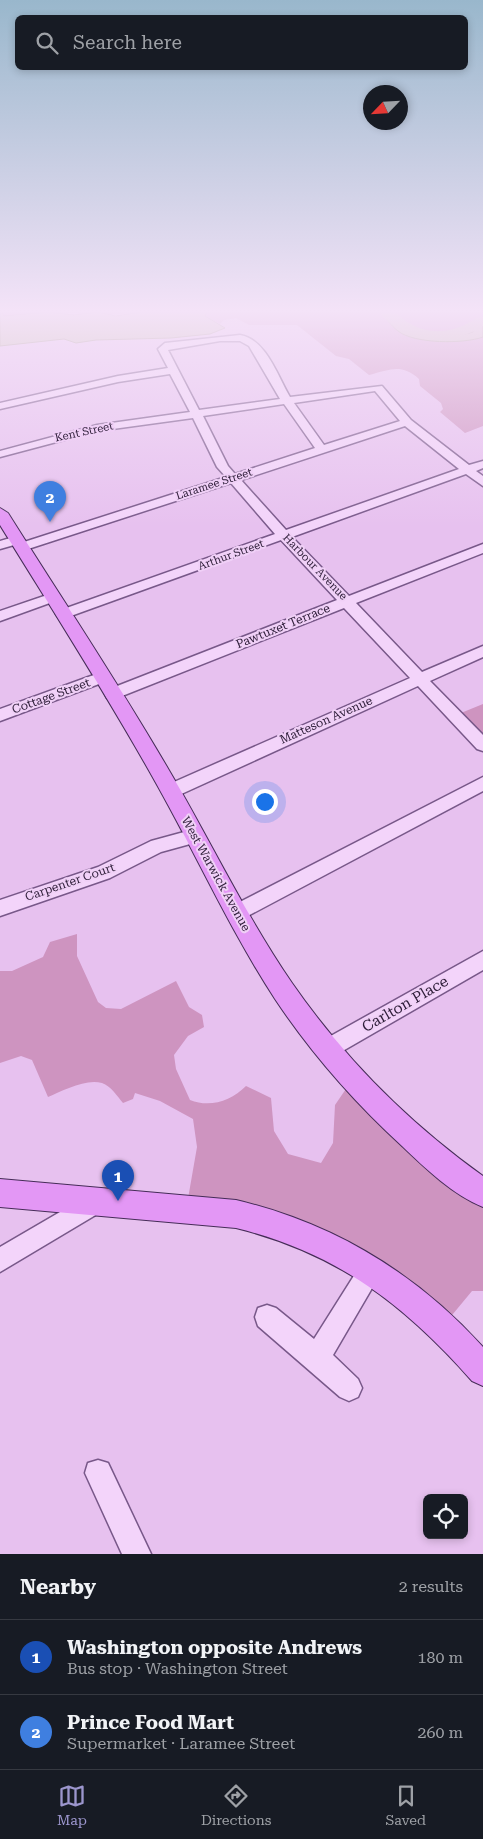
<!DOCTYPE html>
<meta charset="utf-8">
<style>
body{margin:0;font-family:"Roboto Serif",serif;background:#242831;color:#f1f3f6}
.controls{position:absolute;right:15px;bottom:15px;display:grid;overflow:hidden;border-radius:8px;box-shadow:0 2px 8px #0003}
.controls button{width:45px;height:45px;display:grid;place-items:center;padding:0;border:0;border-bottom:1px solid #363941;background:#171b24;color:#f1f3f6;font:25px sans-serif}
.compass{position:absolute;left:363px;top:85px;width:45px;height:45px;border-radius:50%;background:#171b24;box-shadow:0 2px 8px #0003;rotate:245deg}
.you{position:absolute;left:264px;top:801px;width:18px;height:18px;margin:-12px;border:4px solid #fff;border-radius:50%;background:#1a73e8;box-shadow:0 0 0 8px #1a73e833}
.badge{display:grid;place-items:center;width:32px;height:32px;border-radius:50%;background:#9c96cd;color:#fff;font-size:16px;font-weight:700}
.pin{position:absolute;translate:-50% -41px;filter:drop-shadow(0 1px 2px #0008)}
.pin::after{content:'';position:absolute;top:26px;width:18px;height:15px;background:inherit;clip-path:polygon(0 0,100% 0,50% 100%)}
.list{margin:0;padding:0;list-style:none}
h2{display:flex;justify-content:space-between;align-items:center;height:65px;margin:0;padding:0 20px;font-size:21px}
h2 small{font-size:16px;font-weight:400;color:#9ea1a6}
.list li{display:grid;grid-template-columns:32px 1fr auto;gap:15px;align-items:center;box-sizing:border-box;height:75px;padding:0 20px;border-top:1px solid #363941}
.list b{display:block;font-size:19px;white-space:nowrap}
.list p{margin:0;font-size:16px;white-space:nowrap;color:#9ea1a6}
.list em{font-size:16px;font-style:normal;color:#9ea1a6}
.icon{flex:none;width:28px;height:28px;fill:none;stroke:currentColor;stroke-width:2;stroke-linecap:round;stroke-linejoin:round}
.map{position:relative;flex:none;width:483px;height:1554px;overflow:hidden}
.search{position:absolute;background:#171b24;box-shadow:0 2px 8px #0003;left:15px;right:15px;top:15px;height:55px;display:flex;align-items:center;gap:12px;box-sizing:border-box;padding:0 18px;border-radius:8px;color:#9ea1a6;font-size:19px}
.sheet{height:215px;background:#171b24}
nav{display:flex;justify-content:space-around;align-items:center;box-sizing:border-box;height:70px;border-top:1px solid #363941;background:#171b24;font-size:14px;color:#9ea1a6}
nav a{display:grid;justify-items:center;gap:2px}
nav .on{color:#9c96cd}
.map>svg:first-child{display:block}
</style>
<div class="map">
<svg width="483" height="1554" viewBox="0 0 483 1554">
<rect width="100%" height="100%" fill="#e7c1ef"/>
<!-- green -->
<path fill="#ce94c0" d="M2,309H161C121,317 90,314 50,312C35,311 20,317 4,316Z
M208,309H381C385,317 390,325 398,331C414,344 464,344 483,337V426L465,433L440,412L443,409L441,403L420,386L419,379C401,363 390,370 369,375L349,359L336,356L297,325H249L236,318L224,320L220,324L205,316Z
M393,309H483V323L473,327V332C453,339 400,333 393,309Z
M483,704V746L456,715Z
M77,934V956L98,1002L106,1008L121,1009L176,981L189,1007L202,1015L204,1027L188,1036L174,1055L176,1069L190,1100C210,1108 231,1101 246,1086L271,1098L274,1131L288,1154L321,1163L333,1143L335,1105L352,1080L483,1194V1291H472L443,1326L340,1251L186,1210L197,1147L193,1119L160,1101L135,1093L133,1099L123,1103C117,1096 111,1086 102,1083C86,1078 62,1091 48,1097L32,1060L21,1056L0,1063V971H12L43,957L50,942Z"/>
<!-- water -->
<path fill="#c2bca3" stroke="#908b6a" d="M0,309L4,316L48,312L74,315L98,312L116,316L161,309H208L205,316L225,328L210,334L171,338L96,340L76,343L64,339L0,346Z
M381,309H393C400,333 453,339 473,332V327L483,323V337C464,344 414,344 398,331C390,325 385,317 381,309Z"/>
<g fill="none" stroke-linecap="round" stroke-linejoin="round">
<!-- river -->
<path fill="#c2bca3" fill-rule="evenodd" d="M377,309H392C411,330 436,337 462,326C470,323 475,318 483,316V326C448,348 402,344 377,309Z"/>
<!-- minor casing -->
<g stroke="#785889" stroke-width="3">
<path id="minor" d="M240,335C266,339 278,377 290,397L382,386L411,420L469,465L483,461V468L476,471L483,476V486L466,474L292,537L349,596L483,544V553L356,603L422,672L483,646V657L430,681L483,735V751L477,749L418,686L177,796L171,797L165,796L163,791L165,786L410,678L344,608L117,698H107L105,694L107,690L337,600L281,540L68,617H58L56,614L58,611L275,534L231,483L25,550H17L15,547L21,543L0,549V541L17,536L21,537L23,540L21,543L226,477L217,467L193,418L98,431L0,457V451L97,425L190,412L170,374L118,382L0,409V403L118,376L168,368L158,349L165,343ZM220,341H240L249,346L280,399L199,410L168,350ZM375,391L400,421L324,445L294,403ZM284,404L315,448L235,474L228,466L203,416ZM405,426L459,469L286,530L241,480Z
M53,593L60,597L58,600L0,621V611Z
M102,672L107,673L109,677L107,681L0,721V709Z
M483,777V791L242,919L236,921L230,919L227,913L230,907Z
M195,829L201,831L204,836L201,841L161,852L110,878L0,916V900L98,867L151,841Z
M483,951V970L334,1056L327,1059L320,1056L317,1049L320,1042Z
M96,1191L104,1194L107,1202L104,1210L0,1272V1247Z
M370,1259L378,1263L382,1271L333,1355L358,1379L362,1388L358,1397L349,1401L340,1397L258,1326L255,1317L258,1308L267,1305L276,1308L314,1339L362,1263Z
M98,1460L108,1463L151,1554H122L85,1473L88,1463Z"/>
</g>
<!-- major casing -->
<g stroke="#452c57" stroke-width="2">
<path id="major" d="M0,508L8,513C62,599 119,684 170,772C211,842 246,916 292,983C344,1058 409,1123 483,1176V1207C453,1195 425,1168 402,1146C354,1102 311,1053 275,999C230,930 196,854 156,783C107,695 53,611 0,525Z
M0,1179L236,1200C333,1223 416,1273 483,1347V1386L472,1381C404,1304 337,1253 236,1228L0,1207Z"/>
</g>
<!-- minor -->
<use href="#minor" fill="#f3d4fa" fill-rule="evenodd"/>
<!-- major -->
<use href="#major" fill="#e397f5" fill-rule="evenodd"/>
</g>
<!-- sky -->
<linearGradient id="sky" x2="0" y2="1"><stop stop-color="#99b7cc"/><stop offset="0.59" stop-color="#f4e3f8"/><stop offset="1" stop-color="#f4e3f8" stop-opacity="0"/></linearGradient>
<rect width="483" height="527" fill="url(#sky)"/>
<g text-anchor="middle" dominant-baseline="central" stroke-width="4" stroke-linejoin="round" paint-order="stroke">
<!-- far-street labels -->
<g font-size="11" fill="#2d1d38" stroke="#f0d0f7">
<text transform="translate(84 432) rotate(-12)">Kent Street</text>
<text transform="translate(214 484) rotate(-18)">Laramee Street</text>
<text transform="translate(231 555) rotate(-20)">Arthur Street</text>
<text transform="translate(315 567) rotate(46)">Harbour Avenue</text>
</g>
<!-- street labels -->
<g font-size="12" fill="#2d1d38" stroke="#f0d0f7">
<text transform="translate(283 626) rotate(-22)">Pawtuxet Terrace</text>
<text transform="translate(51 696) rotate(-20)">Cottage Street</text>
<text transform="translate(326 720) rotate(-24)">Matteson Avenue</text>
<text transform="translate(216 874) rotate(61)">West Warwick Avenue</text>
<text transform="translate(70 882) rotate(-19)">Carpenter Court</text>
</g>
<!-- near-street labels -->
<g font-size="15" fill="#2d1d38" stroke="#f0d0f7">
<text transform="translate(405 1004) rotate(-30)">Carlton Place</text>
</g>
</g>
</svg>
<div class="controls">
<button><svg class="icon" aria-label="locate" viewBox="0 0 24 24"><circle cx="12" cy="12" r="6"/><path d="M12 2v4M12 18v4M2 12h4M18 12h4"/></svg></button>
</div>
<svg class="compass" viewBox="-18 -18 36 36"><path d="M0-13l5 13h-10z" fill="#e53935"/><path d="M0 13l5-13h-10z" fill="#9ea1a6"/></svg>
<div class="you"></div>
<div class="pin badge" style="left:118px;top:1201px;background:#1a4fb4">1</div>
<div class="pin badge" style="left:50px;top:522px;background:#3f7fe0">2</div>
<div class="search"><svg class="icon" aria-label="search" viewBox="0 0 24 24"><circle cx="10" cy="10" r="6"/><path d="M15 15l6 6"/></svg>Search here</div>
</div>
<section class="sheet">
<h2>Nearby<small>2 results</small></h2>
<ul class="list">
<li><span class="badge" style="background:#1a4fb4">1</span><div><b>Washington opposite Andrews</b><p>Bus stop · Washington Street</p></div><em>180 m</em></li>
<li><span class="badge" style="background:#3f7fe0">2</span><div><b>Prince Food Mart</b><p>Supermarket · Laramee Street</p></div><em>260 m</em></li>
</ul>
</section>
<nav>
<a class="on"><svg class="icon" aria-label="map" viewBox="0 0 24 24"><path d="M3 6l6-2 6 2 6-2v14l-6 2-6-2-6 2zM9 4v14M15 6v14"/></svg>Map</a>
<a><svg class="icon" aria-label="directions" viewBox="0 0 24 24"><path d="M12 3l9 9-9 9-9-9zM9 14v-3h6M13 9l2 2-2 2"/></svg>Directions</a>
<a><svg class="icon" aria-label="saved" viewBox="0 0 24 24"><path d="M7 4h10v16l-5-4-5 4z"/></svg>Saved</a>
</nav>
